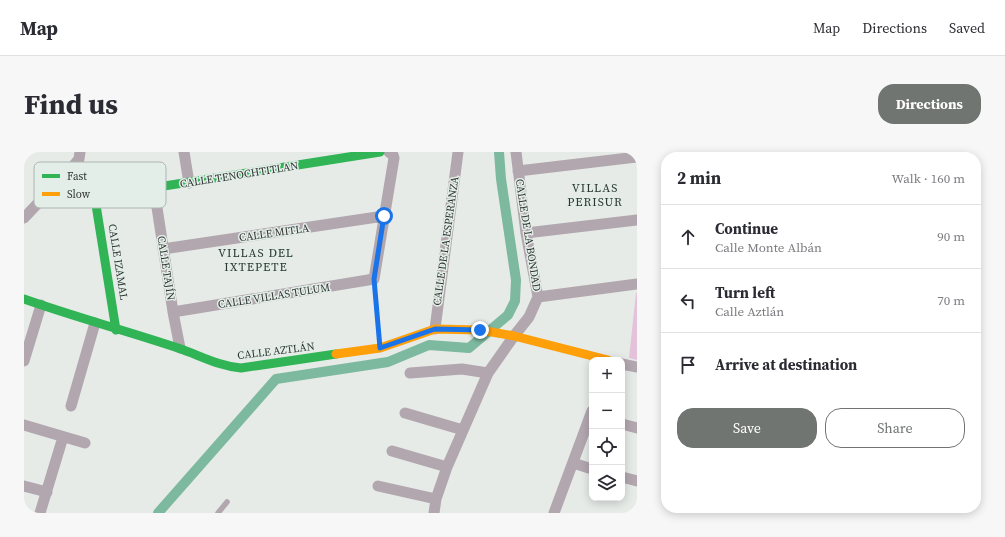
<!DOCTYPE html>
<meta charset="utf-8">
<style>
body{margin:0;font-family:"Source Serif 4",serif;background:#f7f7f7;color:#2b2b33}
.controls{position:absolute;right:12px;bottom:12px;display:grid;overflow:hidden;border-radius:8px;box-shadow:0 2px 10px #0003}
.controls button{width:36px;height:36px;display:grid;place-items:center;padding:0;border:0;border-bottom:1px solid #e1e1e2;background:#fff;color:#2b2b33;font:20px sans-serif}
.stop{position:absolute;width:12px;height:12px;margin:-9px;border:3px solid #1a73e8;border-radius:50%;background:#fff}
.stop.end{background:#1a73e8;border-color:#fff;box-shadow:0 1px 4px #0008}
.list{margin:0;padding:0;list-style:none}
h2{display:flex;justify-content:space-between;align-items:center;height:52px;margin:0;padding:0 16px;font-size:17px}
h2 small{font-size:13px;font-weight:400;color:#7c7c81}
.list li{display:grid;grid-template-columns:26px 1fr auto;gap:12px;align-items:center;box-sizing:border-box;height:64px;padding:0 16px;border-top:1px solid #e1e1e2}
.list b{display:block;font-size:15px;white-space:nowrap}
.list p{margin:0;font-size:13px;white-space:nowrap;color:#7c7c81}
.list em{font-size:13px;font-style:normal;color:#7c7c81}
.actions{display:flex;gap:8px;padding:12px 16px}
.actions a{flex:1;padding:9px 0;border:1px solid #707572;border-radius:16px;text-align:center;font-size:14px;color:#707572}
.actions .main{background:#707572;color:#fff}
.icon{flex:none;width:22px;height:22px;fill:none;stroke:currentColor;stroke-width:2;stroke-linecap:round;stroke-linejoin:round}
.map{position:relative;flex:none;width:613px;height:361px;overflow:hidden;border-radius:16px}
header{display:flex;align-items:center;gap:24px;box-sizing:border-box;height:56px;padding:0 20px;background:#fff;border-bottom:1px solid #e1e1e2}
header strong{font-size:19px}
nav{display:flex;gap:22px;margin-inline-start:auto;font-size:14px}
.intro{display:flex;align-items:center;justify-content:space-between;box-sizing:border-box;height:96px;padding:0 24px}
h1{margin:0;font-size:28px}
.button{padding:10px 18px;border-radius:16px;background:#707572;color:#fff;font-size:14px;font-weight:700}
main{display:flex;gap:24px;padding:0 24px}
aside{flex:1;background:#fff;border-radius:16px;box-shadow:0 2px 10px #0003}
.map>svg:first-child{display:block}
</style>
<header>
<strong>Map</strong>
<nav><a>Map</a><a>Directions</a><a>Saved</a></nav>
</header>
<div class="intro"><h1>Find us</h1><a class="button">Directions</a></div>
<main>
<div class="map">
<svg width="613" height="361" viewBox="0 0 613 361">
<rect width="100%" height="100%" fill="#e6ebe8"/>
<!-- green -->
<path fill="#e4c2da" d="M612,141H613V208L605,206Z"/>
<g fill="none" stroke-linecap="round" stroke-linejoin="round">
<!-- canal -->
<path stroke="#7cb99e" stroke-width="10" d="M134,361L252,227L364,210L405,193L445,196L484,163L491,149L492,128L477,27L475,0"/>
<!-- path -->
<path stroke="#aea8ac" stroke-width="1.5" stroke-dasharray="3 3" stroke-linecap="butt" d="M351,137L355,183"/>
<!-- lane -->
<path stroke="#b2a7af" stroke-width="5.5" d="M194,361L203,350"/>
<!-- street -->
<path stroke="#b2a7af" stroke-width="11" d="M160,0L165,31
M494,19L613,5
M130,36L149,160L156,196
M0,66L50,13L55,7L56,0
M502,81L613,68
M139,97L360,64
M514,145L613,132
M149,160L350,127L370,6L369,3L365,0
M411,177L434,0
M0,209L17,153
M598,212L613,215
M386,221L438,217L464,221
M47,254L71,171
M381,261L439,278
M598,272L613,276
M0,273L61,291
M368,299L423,315
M549,311L568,317
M598,325L613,329
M0,334L23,340
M354,334L412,347
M16,361L39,285
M410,361L412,347L423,315L464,221L490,184L505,165L514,145L502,81L492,0
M530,361L568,259"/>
<!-- fast -->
<path stroke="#30b455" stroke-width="9" d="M0,147C51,165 103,179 154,196C175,203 194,214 217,216L312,202
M92,178L72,53L74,46L77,44L356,0"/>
<!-- slow -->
<path stroke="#ff9f0a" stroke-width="9" d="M312,202L356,196L411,177L456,178L490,184L584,208"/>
</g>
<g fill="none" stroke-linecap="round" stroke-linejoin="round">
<!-- route -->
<path stroke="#1a73e8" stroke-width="5" d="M360,64L350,127L356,196L411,177L456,178"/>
</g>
<g text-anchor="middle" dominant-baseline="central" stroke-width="3" stroke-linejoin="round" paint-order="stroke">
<!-- street labels -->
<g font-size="11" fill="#313533" stroke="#e3eee8">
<text transform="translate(215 23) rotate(-9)">CALLE TENOCHTITLAN</text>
<text transform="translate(250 81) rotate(-8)">CALLE MITLA</text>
<text transform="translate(504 83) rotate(81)">CALLE DE LA BONDAD</text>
<text transform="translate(422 89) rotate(-82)">CALLE DE LA ESPERANZA</text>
<text transform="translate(94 110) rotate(81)">CALLE IZAMAL</text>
<text transform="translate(142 116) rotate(81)">CALLE TAJÍN</text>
<text transform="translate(250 144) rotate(-9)">CALLE VILLAS TULUM</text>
<text transform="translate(252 199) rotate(-7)">CALLE AZTLÁN</text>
</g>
<!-- neighbourhood labels -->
<g font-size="12" letter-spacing="1" fill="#2d3632" stroke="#e3eee8">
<text x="571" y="36">VILLAS<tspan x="571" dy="14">PERISUR</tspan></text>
<text x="232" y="101">VILLAS DEL<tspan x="232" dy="14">IXTEPETE</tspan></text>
</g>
</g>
<!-- legend -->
<rect x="10" y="10" width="132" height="46" rx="6" fill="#e3eee8" stroke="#aeb6b2" stroke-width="1"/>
<rect x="18" y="22" width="18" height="4" fill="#30b455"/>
<rect x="18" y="40" width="18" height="4" fill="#ff9f0a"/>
<g font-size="11" fill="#313533">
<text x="43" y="28">Fast</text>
<text x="43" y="46">Slow</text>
</g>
</svg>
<div class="controls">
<button>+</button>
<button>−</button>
<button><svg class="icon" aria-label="locate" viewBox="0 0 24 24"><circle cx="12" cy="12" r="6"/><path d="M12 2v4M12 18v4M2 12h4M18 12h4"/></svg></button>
<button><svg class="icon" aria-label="layers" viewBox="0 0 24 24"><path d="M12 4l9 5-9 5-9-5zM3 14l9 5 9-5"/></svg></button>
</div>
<div class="stop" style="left:360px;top:64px"></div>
<div class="stop end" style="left:456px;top:178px"></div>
</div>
<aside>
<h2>2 min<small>Walk · 160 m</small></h2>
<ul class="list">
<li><svg class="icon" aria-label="ahead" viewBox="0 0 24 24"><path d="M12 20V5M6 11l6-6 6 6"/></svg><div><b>Continue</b><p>Calle Monte Albán</p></div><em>90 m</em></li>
<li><svg class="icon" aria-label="left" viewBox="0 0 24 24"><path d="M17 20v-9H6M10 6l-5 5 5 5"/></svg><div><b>Turn left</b><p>Calle Aztlán</p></div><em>70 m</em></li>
<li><svg class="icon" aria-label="arrive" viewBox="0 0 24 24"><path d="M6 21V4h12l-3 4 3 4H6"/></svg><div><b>Arrive at destination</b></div></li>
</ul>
<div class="actions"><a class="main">Save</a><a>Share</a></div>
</aside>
</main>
